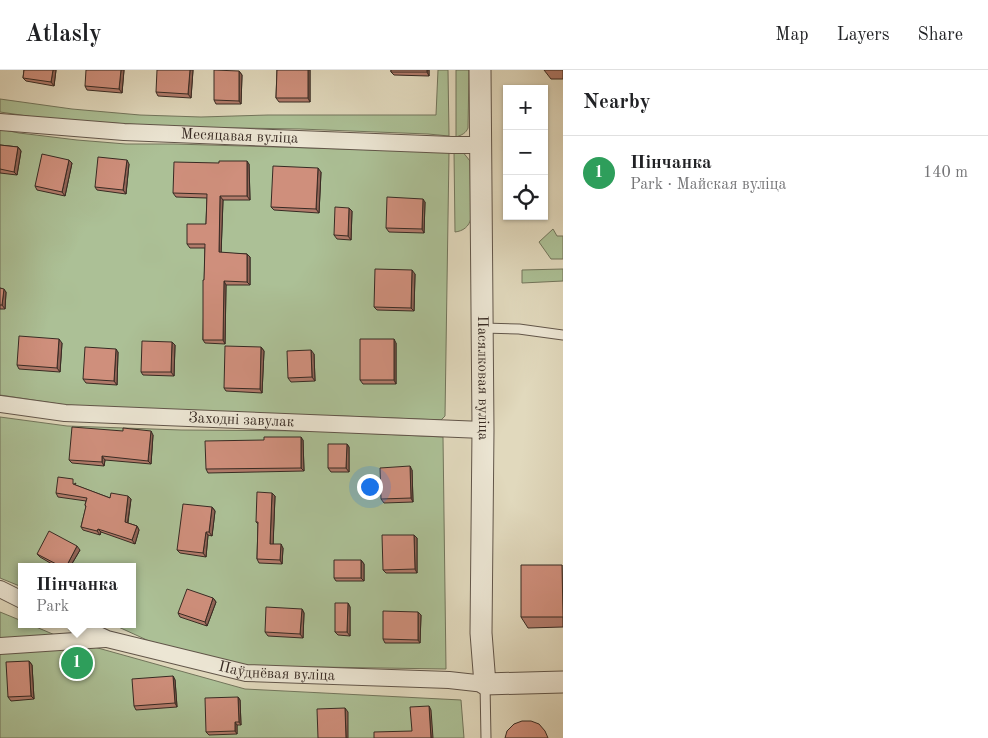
<!DOCTYPE html>
<meta charset="utf-8">
<style>
body{margin:0;font-family:"Old Standard TT",serif;background:#f2f2f2;color:#202124}
.controls{position:absolute;right:15px;top:15px;display:grid;overflow:hidden;border-radius:0px;box-shadow:0 1px 4px #0004}
.controls button{width:45px;height:45px;display:grid;place-items:center;padding:0;border:0;border-bottom:1px solid #e0e0e0;background:#fff;color:#202124;font:25px sans-serif}
.you{position:absolute;left:369px;top:416px;width:18px;height:18px;margin:-12px;border:4px solid #fff;border-radius:50%;background:#1a73e8;box-shadow:0 0 0 8px #1a73e833}
.badge{display:grid;place-items:center;width:32px;height:32px;border-radius:50%;background:#b45309;color:#fff;font-size:16px;font-weight:700}
.pin{position:absolute;translate:-50% -50%;border:2px solid #fff;box-shadow:0 1px 5px #0006}
.popup{position:absolute;left:18px;top:493px;width:118px;height:65px;box-sizing:border-box;display:grid;place-content:center;border-radius:0px;background:#fff;filter:drop-shadow(0 1px 4px #0005);font-size:16px;white-space:nowrap;color:#757577}
.popup b{font-size:19px;color:#202124}
.popup::after{content:'';position:absolute;left:50%;top:100%;margin-left:-10px;border:10px solid transparent;border-top-color:#fff}
.list{margin:0;padding:0;list-style:none}
h2{display:flex;justify-content:space-between;align-items:center;height:65px;margin:0;padding:0 20px;font-size:21px}
h2 small{font-size:16px;font-weight:400;color:#757577}
.list li{display:grid;grid-template-columns:32px 1fr auto;gap:15px;align-items:center;box-sizing:border-box;height:75px;padding:0 20px;border-top:1px solid #e0e0e0}
.list b{display:block;font-size:19px;white-space:nowrap}
.list p{margin:0;font-size:16px;white-space:nowrap;color:#757577}
.list em{font-size:16px;font-style:normal;color:#757577}
.icon{flex:none;width:28px;height:28px;fill:none;stroke:currentColor;stroke-width:2;stroke-linecap:round;stroke-linejoin:round}
.map{position:relative;flex:none;width:563px;height:668px;overflow:hidden}
header{display:flex;align-items:center;gap:30px;box-sizing:border-box;height:70px;padding:0 25px;background:#fff;border-bottom:1px solid #e0e0e0}
header strong{font-size:24px}
nav{display:flex;gap:28px;margin-inline-start:auto;font-size:18px}
main{display:flex}
aside{flex:1;background:#fff}
.map>svg:first-child{display:block}
</style>
<header>
<strong>Atlasly</strong>
<nav><a>Map</a><a>Layers</a><a>Share</a></nav>
</header>
<main>
<div class="map">
<svg width="563" height="668" viewBox="0 0 563 668">
<rect width="100%" height="100%" fill="#e1d9bd"/>
<filter id="stains"><feTurbulence type="fractalNoise" baseFrequency=".004" numOctaves="4"/><feColorMatrix values="0 0 0 0 .2 0 0 0 0 .09 0 0 0 0 .02 0 0 0 .5 -.17"/></filter>
<radialGradient id="worn" r=".72"><stop offset=".6" stop-color="#630" stop-opacity="0"/><stop offset="1" stop-color="#630" stop-opacity=".3"/></radialGradient>
<!-- green -->
<path fill="#acc096" stroke="#72755c" d="M438,0H448L449,66L428,64L300,59L176,57L48,49L0,42V29L72,39L140,45L201,47L268,45H436Z
M456,0H469L468,58C466,63 462,65 456,67Z
M0,59L19,63L77,70L126,74H174L449,82L445,346L441,350L342,346L214,343L66,335L0,325Z
M454,81H462L470,91L471,148C469,157 463,161 455,162Z
M553,159L557,166H563V189H551L539,172Z
M563,199V211L522,213V200Z
M0,347L67,356L181,360L320,361L443,367L446,599L317,597L250,598L149,571L112,554H132V497H22V517L0,508Z
M0,542L22,551V554H29L62,568L245,619L461,630L464,668H0Z"/>
<g fill="none" stroke-linecap="round" stroke-linejoin="round">
<!-- service casing -->
<g stroke="#62564a" stroke-width="11">
<path id="service" d="M483,258L519,259L563,265
M485,614L486,668"/>
</g>
<!-- minor casing -->
<g stroke="#62564a" stroke-width="18">
<g id="minor">
<path id="s1" d="M0,52L124,62L452,75H480"/>
<path id="s2" d="M0,334L65,343L483,360"/>
<path d="M0,519L22,530"/>
<path id="s3" d="M75,554L107,569L246,603L449,610L485,614"/>
<path d="M0,576L105,569"/>
</g>
</g>
<!-- tertiary casing -->
<g stroke="#62564a" stroke-width="23">
<g id="tertiary">
<path id="s4" d="M480,0L483,360L481,563L485,614L563,612"/>
</g>
</g>
<!-- service -->
<use href="#service" stroke="#ece6d4" stroke-width="9"/>
<!-- minor -->
<use href="#minor" stroke="#ece6d4" stroke-width="16"/>
<!-- tertiary -->
<use href="#tertiary" stroke="#ece6d4" stroke-width="21"/>
</g>
<!-- wall -->
<path fill="#b27b6b" stroke="#372a23" d="M24,0H56L54,16L26,11L23,8Z
M124,0L122,23L87,20L85,16Z
M193,0L191,28L158,26L156,22Z
M277,0H310V32H279L276,28Z
M391,0H429V6L394,5L391,2Z
M544,0H563V9H551Z
M239,1L242,5L241,34H216L214,30Z
M0,75L18,77L21,81L17,105L0,103Z
M69,90L72,93L65,126L37,120L35,116Z
M219,93L249,94L250,130H223L221,183L247,184L250,187V215H226L225,274L205,273L203,270L205,178H190L187,174L206,154L207,128L176,127L173,123Z
M129,94L126,124L97,120L95,117Z
M321,102L319,143L274,140L271,137Z
M425,132L424,163L389,162L386,158Z
M349,138L352,141L351,170L337,169L334,165Z
M415,204L414,241L377,240L374,237Z
M0,218L6,222L5,239H0Z
M62,273L60,302L19,299L17,295Z
M396,273V314H363L360,310Z
M175,275L174,306L143,305L141,302Z
M261,277L264,281L262,323L226,321L224,318Z
M118,282L117,315L86,313L83,309Z
M314,284L315,311L291,312L288,308Z
M153,365L151,394L105,390L104,396L72,393L69,390Z
M303,370L304,401L208,403L206,399Z
M347,374L349,377V402H331L328,398Z
M412,400L413,432L384,433L381,429Z
M76,413L75,415L110,428L131,429L128,453L137,456L139,460L135,474L101,462L100,465L83,460L81,457L86,437L85,435L86,431L58,427L56,423Z
M275,426L273,474L283,478L282,494L259,493L257,489L258,454L256,452Z
M212,437L215,441L212,466L208,465L206,487L180,483L177,480Z
M414,465L417,468V503H386L383,500Z
M80,480L70,497H57L40,487L37,484Z
M361,490L364,494V511H336L334,508Z
M562,495L563,557L528,558L521,547Z
M213,528L216,532L207,556L180,547L178,543Z
M348,533L350,537V566L338,565L335,562Z
M302,539L304,543L303,568L268,566L265,562Z
M418,542L421,545L420,573H385L383,569Z
M29,591L32,595L34,629L11,631L8,627Z
M173,606L175,610L177,637L136,640L134,636Z
M238,627L240,630L241,655H237V664L209,665L206,662Z"/>
<!-- shaded-wall -->
<path fill="#916457" stroke="#372a23" d="M53,0H56L54,16L51,12Z
M121,0H124L122,23L119,19Z
M190,0H193L191,28L188,24Z
M308,0H310V32L308,28Z
M427,0H429V6L427,2Z
M239,1L242,5L241,34L239,31Z
M18,77L21,81L17,105L14,102Z
M69,90L72,93L65,126L62,122Z
M127,90L129,94L126,124L123,120Z
M247,91L249,94L250,130L247,126Z
M318,98L321,102L319,143L316,139Z
M220,126L223,130L221,186L219,182Z
M423,129L425,132L424,163L422,159Z
M349,138L352,141L351,170L348,166Z
M247,184L250,187V215L247,212Z
M412,200L415,204L414,241L411,238Z
M224,211L226,215L225,274L223,270Z
M4,219L6,222L5,239L2,235Z
M59,269L62,273L60,302L57,298Z
M394,269L396,273V314L394,310Z
M172,272L175,275L174,306L171,302Z
M261,277L264,281L262,323L260,319Z
M116,279L118,282L117,315L114,311Z
M311,280L314,284L315,311L312,307Z
M151,361L153,365L151,394L148,391Z
M301,367L303,370L304,401L301,398Z
M347,374L349,377V402L346,398Z
M102,386L105,390L104,396L102,392Z
M410,396L412,400L413,432L411,428Z
M272,423L275,426L273,477L270,474Z
M128,426L131,429L127,456L125,452Z
M212,437L215,441L212,466L209,462Z
M137,456L139,460L135,474L132,470Z
M98,459L101,462L100,465L97,461Z
M206,462L208,465L206,487L203,483Z
M414,465L417,468V503L415,499Z
M281,474L283,478L282,494L280,490Z
M77,476L80,480L70,497H66Z
M361,490L364,494V511L361,508Z
M213,528L216,532L207,556L205,552Z
M348,533L350,537V566L347,562Z
M302,539L304,543L303,568L300,564Z
M418,542L421,545L420,573L418,570Z
M29,591L32,595L34,629L31,626Z
M173,606L175,610L177,637L175,633Z
M238,627L240,630L241,655L239,652Z
M429,636L431,640L433,668H431Z
M345,638L348,642V668H346Z
M235,652L237,655V664L235,661Z"/>
<!-- building -->
<path fill="#cf8f7c" stroke="#372a23" d="M24,0H53L51,12L23,8Z
M86,0H121L119,19L85,16Z
M157,0H190L188,24L156,22Z
M214,0L239,1V31L214,30Z
M277,0H308V28H276Z
M391,0H427V2H391Z
M0,75L18,77L14,102L0,99Z
M42,84L69,90L62,122L35,116Z
M98,87L127,90L123,120L95,117Z
M219,91H247V126H220L219,182L247,184V212L224,211L223,270H203V210H204L205,174H187V154H206L207,124L173,123L174,92L219,93Z
M273,96L318,98L316,139L271,137Z
M387,127L423,129L422,159L386,158Z
M335,137L349,138L348,166L334,165Z
M375,199L412,200L411,238L374,237Z
M0,218L4,219L2,235H0Z
M19,266L59,269L57,298L17,295Z
M360,269H394V310H360Z
M142,271L172,272L171,302H141Z
M225,276L261,277L260,319L224,318Z
M85,277L116,279L114,311L83,309Z
M311,280L312,307L288,308L287,281Z
M72,357L123,361V358L151,361L148,391L102,386V392L69,390Z
M264,367H301V398L206,399L205,371L264,370Z
M328,374H347L346,398H328Z
M410,396L411,428L381,429L380,398Z
M58,407L73,409V414L110,428L111,423L128,426L125,452L137,456L132,470L98,459L97,461L81,457L86,436L85,435L87,428L56,423Z
M257,422L272,423L270,474H281L280,490L257,489L258,452H256Z
M183,434L212,437L209,462H206L203,483L177,480Z
M49,461L77,476L66,497H62L37,484Z
M382,465H414L415,499L383,500Z
M334,490H361V508H334Z
M521,495H562L563,547H521Z
M187,519L213,528L205,552L178,543Z
M335,533H348L347,562H335Z
M266,537L302,539L300,564L265,562Z
M383,541L418,542V570L383,569Z
M29,591L31,626L8,627L6,592Z
M173,606L175,633L134,636L132,609Z
M238,627L239,652H235V661L206,662L205,628Z
M429,636L431,668H374V662L412,661L410,637Z
M345,638L346,668H318L317,639Z
M522,651H531L539,654L545,661L548,668H505L507,661L514,654Z"/>
<g text-anchor="middle" dominant-baseline="central" stroke-width="4.5" stroke-linejoin="round" paint-order="stroke">
<!-- street labels -->
<g font-size="15" fill="#372a23" stroke="#ece6d4">
<text stroke="none"><textPath href="#s1" startOffset="240">Месяцавая вуліца</textPath></text>
<text stroke="none"><textPath href="#s4" startOffset="308">Пасялковая вуліца</textPath></text>
<text stroke="none"><textPath href="#s2" startOffset="242">Заходні завулак</textPath></text>
<text stroke="none"><textPath href="#s3" startOffset="209">Паўднёвая вуліца</textPath></text>
</g>
</g>
<rect width="100%" height="100%" filter="url(#stains)"/>
<rect width="100%" height="100%" fill="url(#worn)"/>
</svg>
<div class="controls">
<button>+</button>
<button>−</button>
<button><svg class="icon" aria-label="locate" viewBox="0 0 24 24"><circle cx="12" cy="12" r="6"/><path d="M12 2v4M12 18v4M2 12h4M18 12h4"/></svg></button>
</div>
<div class="you"></div>
<div class="pin badge" style="left:77px;top:593px;background:#2e9e5b">1</div>
<div class="popup"><b>Пінчанка</b>Park</div>
</div>
<aside>
<h2>Nearby<small></small></h2>
<ul class="list">
<li><span class="badge" style="background:#2e9e5b">1</span><div><b>Пінчанка</b><p>Park · Майская вуліца</p></div><em>140 m</em></li>
</ul>
</aside>
</main>
